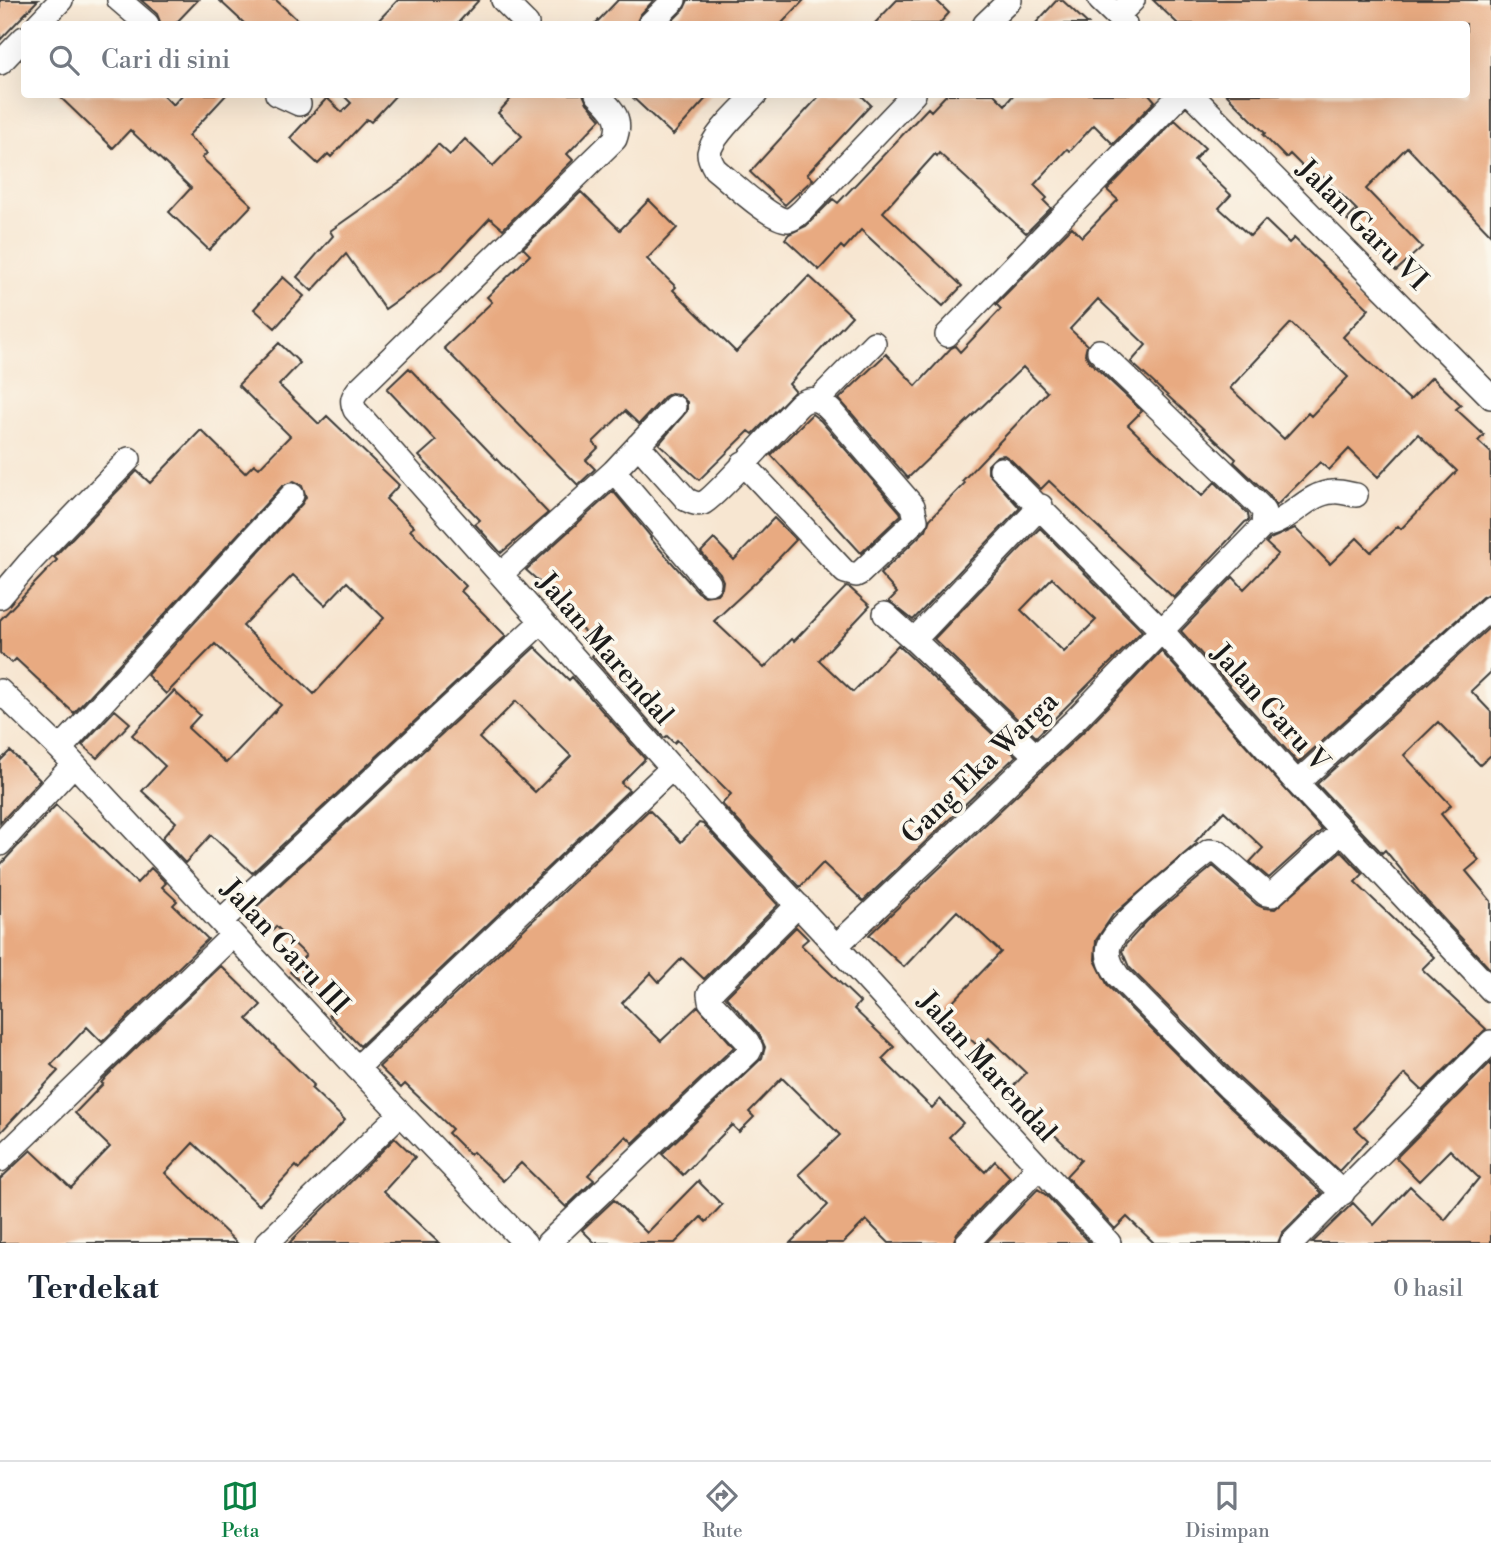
<!DOCTYPE html>
<html lang="id">
<style>
body{margin:0;font-family:"Libre Bodoni",serif;background:#f6f6f7;color:#1f2937}
.list{margin:0;padding:0;list-style:none}
h2{display:flex;justify-content:space-between;align-items:center;height:91px;margin:0;padding:0 28px;font-size:30px}
h2 small{font-size:23px;font-weight:400;color:#747a83}
.icon{flex:none;width:38px;height:38px;fill:none;stroke:currentColor;stroke-width:2;stroke-linecap:round;stroke-linejoin:round}
.map{position:relative;flex:none;width:1491px;height:1243px;overflow:hidden}
.search{position:absolute;background:#fff;box-shadow:0 7px 28px #0002;left:21px;right:21px;top:21px;height:77px;display:flex;align-items:center;gap:18px;box-sizing:border-box;padding:0 24px;border-radius:7px;color:#747a83;font-size:26px}
.sheet{height:217px;background:#fff}
nav{display:flex;justify-content:space-around;align-items:center;box-sizing:border-box;height:98px;border-top:2px solid #e0e1e3;background:#fff;font-size:19px;color:#747a83}
nav a{display:grid;justify-items:center;gap:4px}
nav .on{color:#0b8043}
.map>svg:first-child{display:block}
</style>
<div class="map">
<svg width="1491" height="1243" viewBox="0 0 1491 1243">
<rect width="100%" height="100%" fill="#fbf7ec"/>
<filter id="ink" filterUnits="userSpaceOnUse"><feTurbulence type="fractalNoise" baseFrequency=".0143" numOctaves="2"/><feDisplacementMap in="SourceGraphic" scale="14" xChannelSelector="R" yChannelSelector="G"/><feConvolveMatrix kernelMatrix="1 2 1 2 8 2 1 2 1" color-interpolation-filters="sRGB"/></filter>
<filter id="wash" filterUnits="userSpaceOnUse"><feTurbulence type="fractalNoise" baseFrequency=".00686" numOctaves="4" result="noise"/><feDisplacementMap in="SourceGraphic" scale="28" xChannelSelector="R" yChannelSelector="G"/><feGaussianBlur stdDeviation="1.57" result="paint"/><feColorMatrix in="noise" values="0 0 0 0 0 0 0 0 0 0 0 0 0 0 0 0 0 1.4 0 .05"/><feComposite in="paint" operator="in"/></filter>
<g filter="url(#wash)">
<rect width="100%" height="100%" fill="#f7e6d1"/>
<g id="blocks">
<!-- building -->
<path fill="#e8aa81" fill-rule="evenodd" d="M0,0H38L0,40Z
M141,0H198L175,24H161L157,14Z
M219,0H276L302,24H245Z
M398,0H479L457,24H375Z
M618,0H654L640,15L636,24H595Z
M688,0H804L781,24H669L684,9Z
M897,0H936L949,13L939,24H874Z
M1057,0H1062L1088,24H1035Z
M1153,0H1491V235L1407,147L1366,189L1422,247L1396,271L1347,220L1357,210L1323,177L1318,182L1290,154L1286,158L1263,135L1265,133L1226,94H1466V24H1178Z
M57,94H162L173,105L183,94H227L188,136L207,153L202,158L252,205L209,250L169,212L191,188L130,130L113,148Z
M342,94H397L371,122L367,119L331,157L328,154L318,164L290,138L327,98L342,112L351,103Z
M515,94H583L587,103L601,119L567,154L573,160L503,229L490,218L443,268L385,309L346,254L312,291L297,277L333,236L330,231L408,176L438,144L450,155L465,139L493,166L522,136L498,113Z
M629,94H710L673,135Z
M821,94H860L871,105L807,174L813,179L785,205L750,172Z
M947,94H994L1005,105L1014,94H1149L1155,101L1113,144L1094,125L1070,151L1067,149L1034,185L1047,198L1044,201L1051,208L1026,233L939,153L937,156L935,154L883,212L962,286L943,306L861,230L844,249L841,246L819,270L785,239L789,234L806,226L833,199L838,203L928,108L931,111Z
M1175,120L1205,148L1194,160L1231,195L1219,208L1250,236L1265,220L1289,243L1294,238L1369,309L1343,337L1410,400L1432,377L1461,405L1456,409L1484,435L1478,441L1491,453V593L1482,597L1298,763L1181,631L1233,577L1244,589L1278,554L1266,543L1270,539L1295,528L1330,564L1357,538L1371,552L1398,526L1401,529L1457,471L1418,434L1378,477L1349,449L1329,470L1320,462L1276,506L1269,495L1234,462L1236,459L1131,362L1146,345L1098,299L1070,329L1087,345L1085,354L1089,361L1142,411L1128,425L1202,496L1215,482L1248,514L1249,520L1245,522L1174,598L1049,481L1041,489L1010,459L1004,455L997,456L988,465V473L1020,508L913,620L889,601L897,593L880,574L926,530L930,519L965,483L962,481L1047,392L1023,367L908,478L839,399L886,354L916,386L951,348L955,346L960,352L1001,309L996,304L1072,227L1082,237L1118,200L1107,190ZM1291,323L1348,377L1311,416L1308,413L1284,439L1230,388Z
M581,192L620,230L649,200L677,228L647,259L676,287L673,290L736,352L809,276L852,316L789,384L795,391L753,434L749,431L699,480L659,444L687,411V402L678,394L671,393L664,397L639,424L625,411L593,442L598,448L586,460L595,469L578,485L444,348L492,302L487,297L530,255L523,248Z
M283,277L304,296L275,328L254,309Z
M279,343L300,363L279,385L319,424L327,416L399,485L386,499L414,527L410,530L466,586L461,591L506,636L252,873L211,835L185,863L162,838L176,822L142,791L165,766L132,735L174,691L200,715L188,728L226,763L281,705L215,644L166,694L147,675L302,504L306,497L302,485L294,481L282,486L74,713L16,659L12,663L0,653V620L57,560L54,557L137,471L150,483L201,430L245,473L254,464L259,468L290,436L238,385ZM293,575L325,605L347,582L384,618L314,694L243,626Z
M409,368L548,513L501,553L475,524L480,520L419,456L436,441L387,389Z
M812,414L821,421L900,512L901,515L861,553L771,455Z
M613,491L651,537L650,538L698,592L705,596L717,594L722,588L723,581L720,574L701,552L714,539L734,560L774,518L796,540L758,580L714,621L764,668L792,639L794,641L846,587L850,588L870,606L819,660L853,692L898,645L1016,756L863,901L823,863L800,887L722,804L731,794L677,740L674,743L667,736L664,738L592,656L600,647L573,621L578,616L526,570Z
M1040,528L1142,631L1036,737L934,639ZM1052,578L1096,620L1064,652L1021,610Z
M1491,626V672L1471,691L1491,712V755L1480,765L1438,722L1404,755L1451,805L1441,814L1479,860L1466,871L1491,901V970L1425,899L1385,850L1382,853L1317,784Z
M535,647L569,680L572,677L645,759L621,783L629,790L360,1046L329,1015L332,1012L290,972L306,955L276,926L273,930L253,910ZM516,701L571,756L535,792L479,738Z
M1161,651L1322,830L1269,878L1250,862L1263,848L1224,811L1195,842L1197,843L1113,915L1096,940L1095,960L1108,986L1219,1097L1322,1193L1282,1233L1278,1243H1154L1127,1217L1115,1229L1066,1176L1081,1160L1039,1120L1037,1123L1006,1094L1026,1073L989,1038L980,1048L942,1013L1001,952L957,911L904,967L869,935L1085,730Z
M115,710L130,723L97,758L82,745Z
M10,751L40,780L0,823V761Z
M56,805L137,883L151,868L166,883L162,887L177,901L173,905L208,939L102,1042L87,1027L51,1065L58,1071L0,1133V865Z
M649,810L681,842L699,823L703,824L778,905L704,979L682,958L659,982L651,973L622,1003L661,1041L698,1006L734,1047L633,1143L626,1136L588,1175L594,1180L566,1207L521,1163L503,1181L473,1152L470,1155L448,1133L452,1129L405,1084L401,1088L379,1067Z
M1341,851L1363,874L1355,882L1434,957L1422,969L1486,1029L1423,1091L1405,1074L1355,1128L1368,1140L1339,1171L1238,1077L1129,967L1122,951L1126,944L1147,921L1213,866L1257,905L1264,908L1275,909Z
M796,927L808,939L801,945L860,1002L854,1009L894,1047L882,1059L932,1108L940,1099L963,1123L949,1137L985,1172L995,1161L1010,1177L957,1233L953,1243H889L866,1220L843,1243H790L828,1205L799,1174L840,1135L782,1078L749,1112L754,1117L739,1132L732,1125L683,1175L662,1154L762,1058L765,1047L759,1034L726,997Z
M221,966L261,1005L247,1019L314,1085L311,1088L345,1120L299,1169L296,1166L259,1205L193,1143L165,1173L237,1243H0V1179L31,1150L71,1188L110,1147L75,1113L103,1084L101,1083L106,1077Z
M1491,1062V1243H1312L1353,1203L1374,1225L1410,1186L1445,1220L1479,1178L1450,1150L1419,1181L1396,1158Z
M395,1138L415,1157L384,1191L439,1243H289Z
M698,1181L722,1205L706,1222L701,1217L675,1243H595L582,1230L614,1200L647,1233Z
M1038,1189L1047,1196L1090,1243H986Z"/>
</g>
</g>
<g filter="url(#ink)">
<use href="#blocks" fill-opacity="0" stroke="#3d3a37" stroke-width="2"/>
<g fill="none" stroke-linecap="round" stroke-linejoin="round">
<!-- minor casing -->
<g stroke="#3d3a37" stroke-width="26">
<path id="minor" d="M119,0L147,24
M503,0L527,24
M1100,0L1125,24
M1117,16L1133,0
M38,24L61,0
M650,24L674,0
M985,24L1010,0
M0,63L24,38
M277,94L299,104
M597,94C612,109 623,118 615,139L358,390C352,398 351,401 355,410L716,818L836,946L1109,1243
M756,94C743,108 712,135 709,153C709,159 712,164 715,169C729,180 772,221 788,220C794,219 797,215 802,211L914,94
M1191,94L1491,397
M947,335L1181,94
M818,400L874,343
M638,445L687,500C692,502 697,505 703,503C714,499 786,418 800,404C813,395 821,401 831,411L913,506L916,520L860,573L856,575L845,572L743,463
M1001,469L1162,631L1297,783L1491,990
M614,471L709,583
M1263,526C1290,523 1306,493 1333,492C1340,491 1349,494 1356,495
M501,574L614,471L674,407
M0,597L29,563L129,459
M885,614L914,640
M0,691L60,749L357,1068L525,1243
M60,749L292,495
M1036,756L914,640L1041,506
M1297,783L1491,607
M1342,831L1272,895L1266,894L1218,852L1209,851C1188,869 1115,924 1109,946C1106,957 1112,967 1118,976L1228,1087L1343,1193
M0,844L74,764
M221,921L541,622
M836,946L1075,720L1263,526L1264,512L1259,505L1099,351
M357,1068L671,769
M0,1160L233,935
M267,1243L400,1114
M548,1243L749,1052L751,1048L747,1041L710,1001L709,994L798,905
M967,1243L1038,1168
M1292,1243L1491,1042"/>
</g>
<!-- minor -->
<use href="#minor" stroke="#fff" stroke-width="23"/>
</g>
</g>
<g text-anchor="middle" dominant-baseline="central" stroke-width="7" stroke-linejoin="round" paint-order="stroke">
<!-- street labels -->
<g font-size="28" fill="#1c1c1c" stroke="#fbf7ec">
<text transform="translate(1362 225) rotate(45)">Jalan Garu VI</text>
<text transform="translate(605 649) rotate(49)">Jalan Marendal</text>
<text transform="translate(1270 708) rotate(48)">Jalan Garu V</text>
<text transform="translate(980 768) rotate(-44)">Gang Eka Warga</text>
<text transform="translate(285 947) rotate(47)">Jalan Garu III</text>
<text transform="translate(987 1067) rotate(48)">Jalan Marendal</text>
</g>
</g>
</svg>
<div class="search"><svg class="icon" aria-label="search" viewBox="0 0 24 24"><circle cx="10" cy="10" r="6"/><path d="M15 15l6 6"/></svg>Cari di sini</div>
</div>
<section class="sheet">
<h2>Terdekat<small>0 hasil</small></h2>
<ul class="list">
</ul>
</section>
<nav>
<a class="on"><svg class="icon" aria-label="map" viewBox="0 0 24 24"><path d="M3 6l6-2 6 2 6-2v14l-6 2-6-2-6 2zM9 4v14M15 6v14"/></svg>Peta</a>
<a><svg class="icon" aria-label="directions" viewBox="0 0 24 24"><path d="M12 3l9 9-9 9-9-9zM9 14v-3h6M13 9l2 2-2 2"/></svg>Rute</a>
<a><svg class="icon" aria-label="saved" viewBox="0 0 24 24"><path d="M7 4h10v16l-5-4-5 4z"/></svg>Disimpan</a>
</nav>
